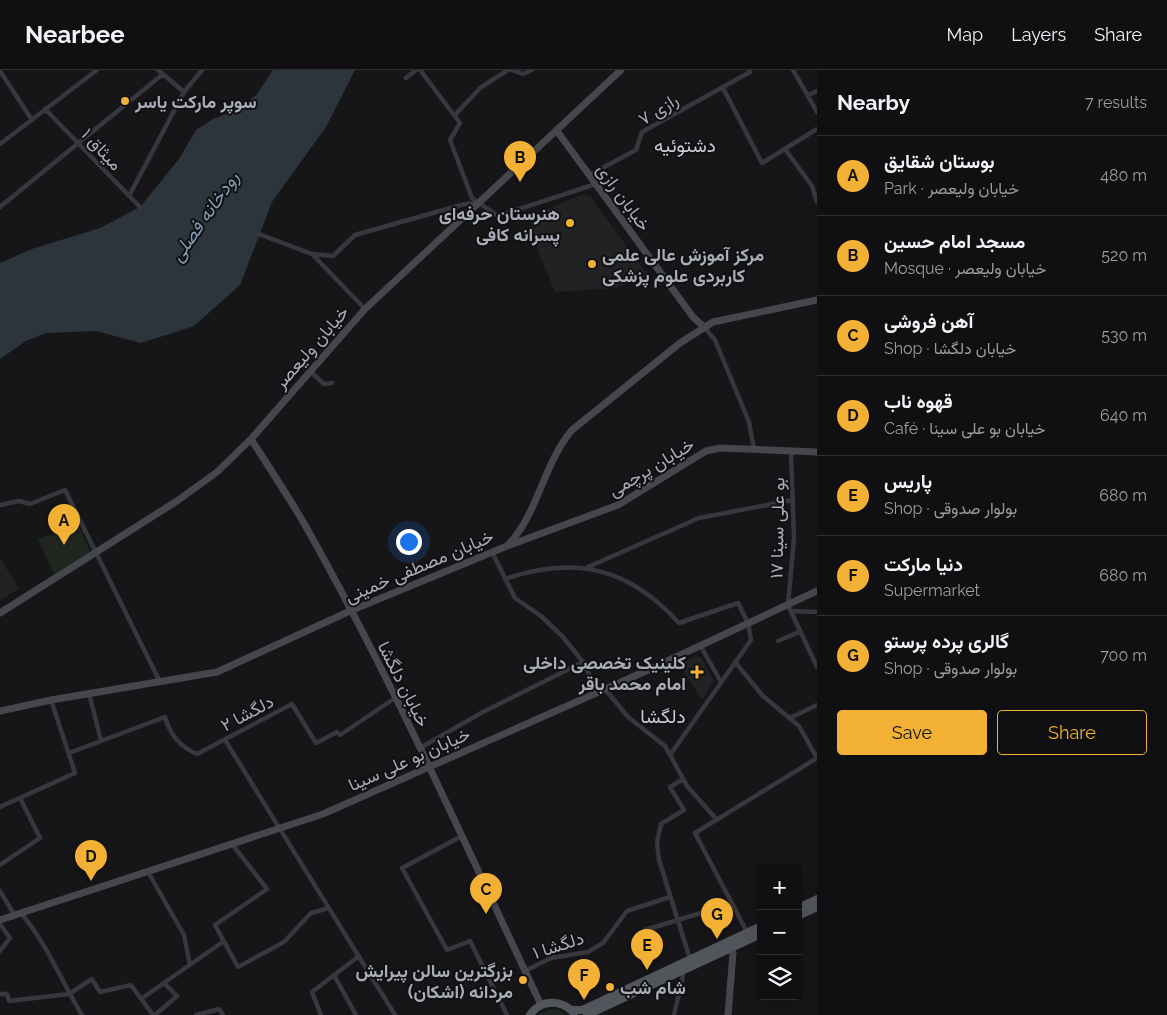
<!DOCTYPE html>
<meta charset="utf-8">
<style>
body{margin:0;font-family:Raleway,Vazirmatn,sans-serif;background:#19191b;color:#f1f3f6}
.controls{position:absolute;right:15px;bottom:15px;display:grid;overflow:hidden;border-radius:5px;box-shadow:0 5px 20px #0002}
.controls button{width:45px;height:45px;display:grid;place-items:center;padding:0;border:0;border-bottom:1px solid #303032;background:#101012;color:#f1f3f6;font:25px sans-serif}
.you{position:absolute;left:408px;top:471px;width:18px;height:18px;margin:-12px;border:4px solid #fff;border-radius:50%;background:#1a73e8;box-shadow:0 0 0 8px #1a73e833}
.badge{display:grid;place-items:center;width:32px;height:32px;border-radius:50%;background:#f2b134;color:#111;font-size:16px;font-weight:700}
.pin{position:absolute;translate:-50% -41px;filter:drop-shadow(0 1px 2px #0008)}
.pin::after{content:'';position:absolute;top:26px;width:18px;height:15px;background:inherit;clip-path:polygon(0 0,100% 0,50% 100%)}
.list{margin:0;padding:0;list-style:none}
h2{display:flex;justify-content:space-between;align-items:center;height:65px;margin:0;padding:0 20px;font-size:21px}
h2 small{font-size:16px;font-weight:400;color:#9c9d9f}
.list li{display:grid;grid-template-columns:32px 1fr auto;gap:15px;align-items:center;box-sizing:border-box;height:80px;padding:0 20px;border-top:1px solid #303032}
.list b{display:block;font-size:19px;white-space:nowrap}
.list p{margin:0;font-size:16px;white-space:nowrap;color:#9c9d9f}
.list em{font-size:16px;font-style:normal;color:#9c9d9f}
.actions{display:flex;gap:10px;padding:15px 20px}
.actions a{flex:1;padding:11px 0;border:1px solid #f2b134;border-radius:5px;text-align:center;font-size:18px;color:#f2b134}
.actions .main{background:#f2b134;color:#111}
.icon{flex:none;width:28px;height:28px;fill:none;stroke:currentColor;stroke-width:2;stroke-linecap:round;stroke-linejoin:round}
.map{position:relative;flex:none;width:817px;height:945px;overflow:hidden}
header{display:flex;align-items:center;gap:30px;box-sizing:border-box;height:70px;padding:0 25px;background:#101012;border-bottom:1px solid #303032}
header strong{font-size:24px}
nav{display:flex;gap:28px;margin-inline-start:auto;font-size:18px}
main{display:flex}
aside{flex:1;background:#101012}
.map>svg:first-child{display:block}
</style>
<header>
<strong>Nearbee</strong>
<nav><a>Map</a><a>Layers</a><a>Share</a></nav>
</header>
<main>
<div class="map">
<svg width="817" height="945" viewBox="0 0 817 945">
<rect width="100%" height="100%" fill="#161618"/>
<!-- built -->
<path fill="#222225" d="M584,124L586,127L589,125L648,205L616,218L555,222L539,183L529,147Z
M0,488L19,519L0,530Z
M696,586L701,587L714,611L702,630L679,594Z"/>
<!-- green -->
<path fill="#1e261f" d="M78,454L90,482L54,505L38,469Z
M551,939L559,940L566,945H538Z"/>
<!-- water -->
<path fill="#2c353c" d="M273,0H355L326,57L272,132L240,215L194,256L141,273L96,261L46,263L26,271L0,289V193L32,179L100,158L140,137L179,89L196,60L213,49L238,40L257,24Z"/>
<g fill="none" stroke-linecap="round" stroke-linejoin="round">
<!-- street -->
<path stroke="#37383d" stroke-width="4.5" d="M158,0L184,22
M420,0L460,53L450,70L472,128L498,146L596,114
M512,0L523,4L532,0
M793,0L817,42
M0,1L32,50
M406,8L416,0
M723,18L762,93L817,59
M808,25L817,21
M45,39L140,137
M455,45L480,18L508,0
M0,74L97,0
M785,79L812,116L817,132
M589,105L636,80L642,62L750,2L749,0
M129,126L184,22L202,0
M0,137L163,4
M259,164L312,184
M365,239L312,184L333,186L355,165L465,134L477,133
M704,257L715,270L749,352L754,380
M310,301L324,314L332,313
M791,382L794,468L788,535L817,597
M0,435L19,431L30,434L65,420L160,612
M492,482L515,528L541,546L563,567L583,592L598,622
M588,497L699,448L793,430
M505,509C576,485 629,498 679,553L738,533L748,553L751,570L670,685
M791,541L817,542
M778,571L799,562
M700,575L721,612
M735,592L763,626L799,656L817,688
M605,619L628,647L665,676L687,716L717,750
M89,623L101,671
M790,648L817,635
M225,670L395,945
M420,678L481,643L583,592
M69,683L165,647C170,665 180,677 197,684L292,634L316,673L337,662L340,665L395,628
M683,709L670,717L684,740L661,754L657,772L659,790L690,889
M0,737L75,703L51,630
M462,766L402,798L447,880L470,871L507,945
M232,774L267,819L215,855L238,897L284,872L311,843L329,838
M0,795L40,768L20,728
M148,802L184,865L190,895
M0,821L15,846
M21,843C49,877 60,909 82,945
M0,854L10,868L0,881
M645,860L714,839
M747,862L695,763L817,688
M525,901L551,888L588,882L603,873L627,841L670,827
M334,905L356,945
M0,924H7L9,931L69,924L92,909L100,922L131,915L153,945
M141,929L224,871
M155,945L177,926L164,913
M196,945L219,939L223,945
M321,945L312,922L359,886
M674,945L683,906L681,901"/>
<!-- secondary -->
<path stroke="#45474d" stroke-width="7" d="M557,61L693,247L704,257
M251,369C269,397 288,426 305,455C393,611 465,774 541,935
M510,475L618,435L706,381L720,378L817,382
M0,543L177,431L217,402L251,369L365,239L621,0
M0,641L51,630L217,602L350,541L507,476C538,445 543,394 572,360L680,273L713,252L817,230
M0,850L323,744L646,601L817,521
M728,945L733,883L731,878"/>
<!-- primary -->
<path stroke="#53555c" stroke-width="8" d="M798,838L817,829
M798,846L817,837
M571,940H582L761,856
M530,945C541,929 561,929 574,943
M587,945L761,864"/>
</g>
<!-- markers -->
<g fill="#f2b134" stroke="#111113" stroke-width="2">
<circle cx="125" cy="31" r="5"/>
<circle cx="570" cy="153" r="5"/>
<circle cx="592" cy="194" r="5"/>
<path d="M694.5 594.5h5v5h5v5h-5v5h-5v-5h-5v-5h5z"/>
<circle cx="523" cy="910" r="5"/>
<circle cx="610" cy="917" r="5"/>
</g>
<g text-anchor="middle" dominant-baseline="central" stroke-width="4" stroke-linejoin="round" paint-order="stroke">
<!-- poi labels -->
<g font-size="18" font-weight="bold" fill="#a8adb8" stroke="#111113" text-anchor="start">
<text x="135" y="31">سوپر مارکت یاسر</text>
<text x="560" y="143" text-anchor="end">هنرستان حرفه‌ای<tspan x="560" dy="21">پسرانه کافی</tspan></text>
<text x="602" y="184">مرکز آموزش عالی علمی<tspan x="602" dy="21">کاربردی علوم پزشکی</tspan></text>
<text x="686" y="592" text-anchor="end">کلینیک تخصصی داخلی<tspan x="686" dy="21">امام محمد باقر</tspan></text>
<text x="513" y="900" text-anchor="end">بزرگترین سالن پیرایش<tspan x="513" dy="21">مردانه (اشکان)</tspan></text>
<text x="620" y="917">شام شب</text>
</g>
<!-- street labels -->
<g font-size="18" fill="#a8adb8" stroke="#111113">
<text transform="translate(658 39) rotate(-32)">رازی ۷</text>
<text transform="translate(102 79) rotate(47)">میثاق ۱</text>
<text transform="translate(624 127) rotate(54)">خیابان رازی</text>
<text transform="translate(311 277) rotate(-49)">خیابان ولیعصر</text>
<text transform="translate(651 397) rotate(-31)">خیابان پرچمی</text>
<text transform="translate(777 458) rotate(-89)">بو علی سینا ۱۷</text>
<text transform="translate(419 496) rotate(-23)">خیابان مصطفی خمینی</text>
<text transform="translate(404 614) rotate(63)">خیابان دلگشا</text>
<text transform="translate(247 643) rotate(-28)">دلگشا ۲</text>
<text transform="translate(409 689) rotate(-24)">خیابان بو علی سینا</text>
<text transform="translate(558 875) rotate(-18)">دلگشا ۱</text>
</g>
<!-- neighbourhood labels -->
<g font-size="19" fill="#c9ccd4" stroke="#111113">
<text x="685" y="75">دشتوئیه</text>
<text x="663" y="646">دلگشا</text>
</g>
<!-- water labels -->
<g font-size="19" font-style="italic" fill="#7f9bb3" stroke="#111113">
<text transform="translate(204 146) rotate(-55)">رودخانه فصلی</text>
</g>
</g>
</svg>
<div class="controls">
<button>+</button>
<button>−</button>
<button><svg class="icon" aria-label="layers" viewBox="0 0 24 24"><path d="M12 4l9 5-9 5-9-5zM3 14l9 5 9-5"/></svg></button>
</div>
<div class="you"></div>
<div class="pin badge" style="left:64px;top:475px">A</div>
<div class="pin badge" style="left:520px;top:112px">B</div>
<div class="pin badge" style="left:486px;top:844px">C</div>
<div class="pin badge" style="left:91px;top:811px">D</div>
<div class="pin badge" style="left:647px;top:900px">E</div>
<div class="pin badge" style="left:584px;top:930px">F</div>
<div class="pin badge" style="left:717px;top:869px">G</div>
</div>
<aside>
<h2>Nearby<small>7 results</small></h2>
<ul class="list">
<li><span class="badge">A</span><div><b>بوستان شقایق</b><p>Park · خیابان ولیعصر</p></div><em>480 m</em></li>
<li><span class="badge">B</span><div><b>مسجد امام حسین</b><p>Mosque · خیابان ولیعصر</p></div><em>520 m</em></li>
<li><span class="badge">C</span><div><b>آهن فروشی</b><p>Shop · خیابان دلگشا</p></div><em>530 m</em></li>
<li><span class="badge">D</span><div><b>قهوه ناب</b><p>Café · خیابان بو علی سینا</p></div><em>640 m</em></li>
<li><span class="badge">E</span><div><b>پاریس</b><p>Shop · بولوار صدوقی</p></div><em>680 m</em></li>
<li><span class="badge">F</span><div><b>دنیا مارکت</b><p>Supermarket</p></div><em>680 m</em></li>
<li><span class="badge">G</span><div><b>گالری پرده پرستو</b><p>Shop · بولوار صدوقی</p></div><em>700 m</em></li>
</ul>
<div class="actions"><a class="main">Save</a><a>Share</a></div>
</aside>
</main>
